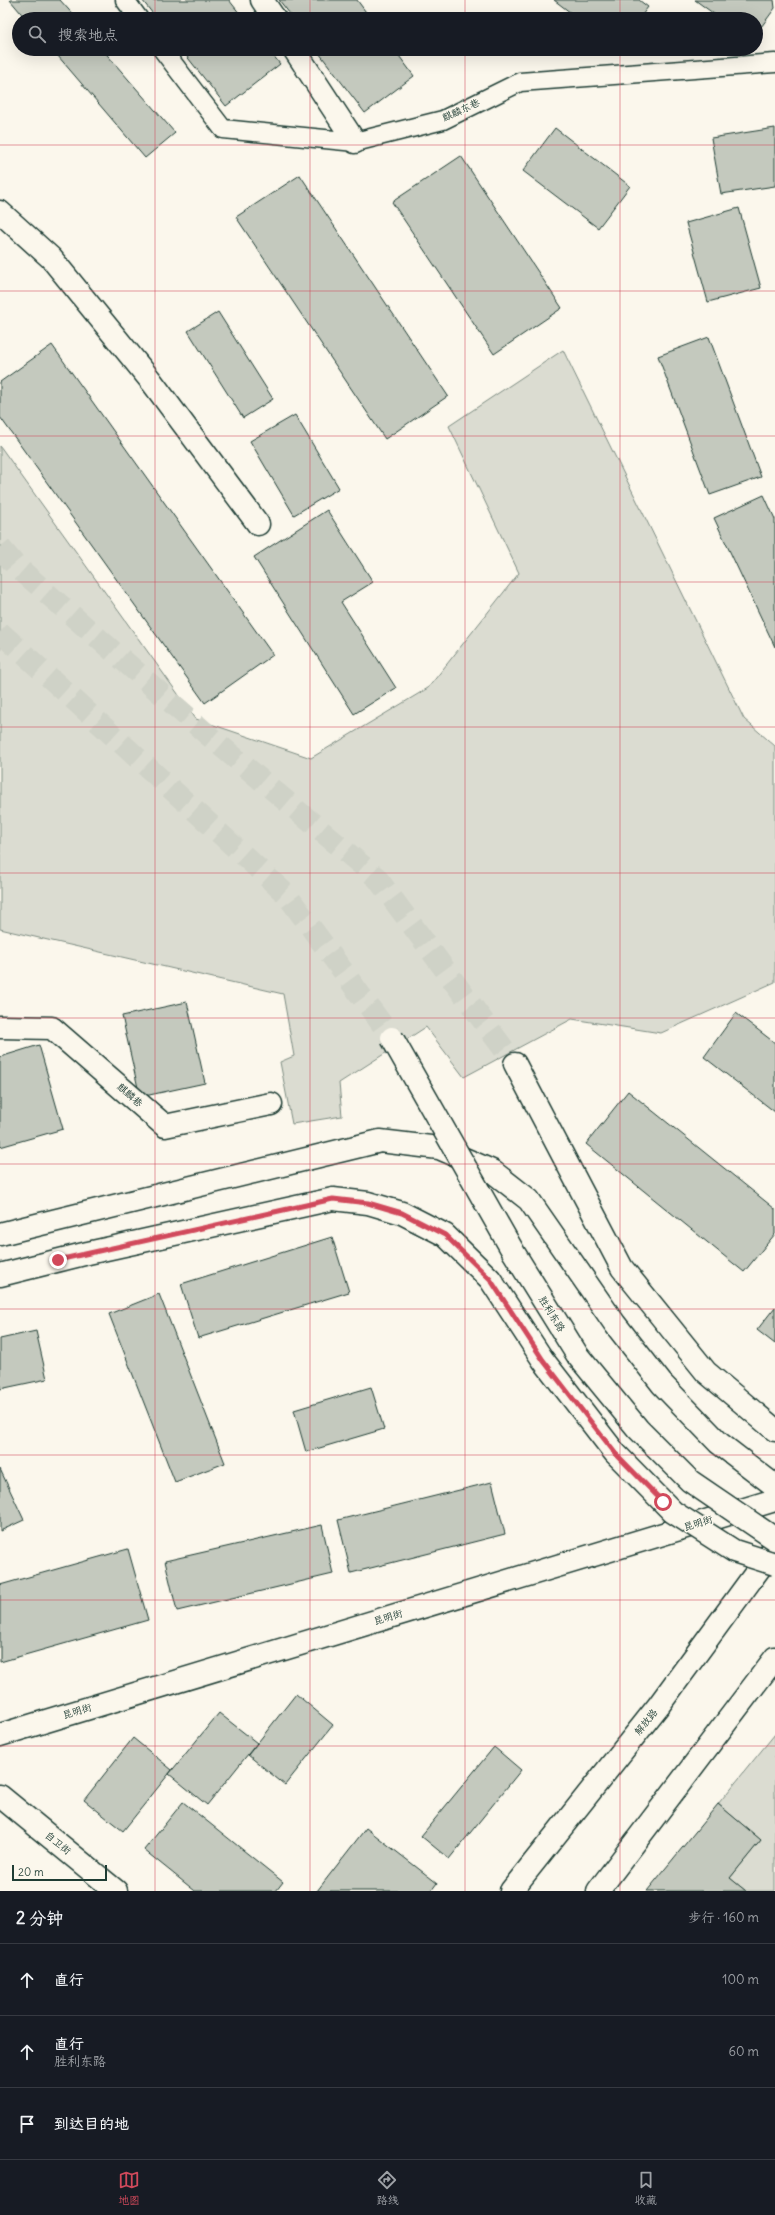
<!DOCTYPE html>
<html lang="zh">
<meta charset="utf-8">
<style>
body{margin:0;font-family:Delius,"LXGW WenKai TC",sans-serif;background:#242831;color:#f1f3f6}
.scale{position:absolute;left:12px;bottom:10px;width:95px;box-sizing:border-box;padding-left:4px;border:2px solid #1f3d34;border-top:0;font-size:11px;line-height:14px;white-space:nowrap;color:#1f3d34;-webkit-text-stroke:3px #fbf7ec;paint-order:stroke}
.stop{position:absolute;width:12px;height:12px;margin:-9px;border:3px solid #d1495b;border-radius:50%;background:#fff}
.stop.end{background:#d1495b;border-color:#fff;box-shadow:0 1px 4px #0008}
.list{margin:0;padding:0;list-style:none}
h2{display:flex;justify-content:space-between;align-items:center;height:52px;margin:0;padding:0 16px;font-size:17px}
h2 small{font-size:13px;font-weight:400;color:#9ea1a6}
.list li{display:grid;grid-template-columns:26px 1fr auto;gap:12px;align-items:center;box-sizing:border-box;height:72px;padding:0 16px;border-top:1px solid #363941}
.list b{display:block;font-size:15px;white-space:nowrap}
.list p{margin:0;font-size:13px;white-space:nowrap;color:#9ea1a6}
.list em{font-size:13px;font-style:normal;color:#9ea1a6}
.icon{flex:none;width:22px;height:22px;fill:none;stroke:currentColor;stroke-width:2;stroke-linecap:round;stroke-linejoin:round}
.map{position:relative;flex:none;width:775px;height:1891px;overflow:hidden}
.search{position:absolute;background:#171b24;box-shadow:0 4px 16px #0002;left:12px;right:12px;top:12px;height:44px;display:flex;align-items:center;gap:10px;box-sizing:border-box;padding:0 14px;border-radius:22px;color:#9ea1a6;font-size:15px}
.sheet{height:268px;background:#171b24}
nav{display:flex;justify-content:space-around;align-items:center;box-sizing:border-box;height:56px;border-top:1px solid #363941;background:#171b24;font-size:11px;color:#9ea1a6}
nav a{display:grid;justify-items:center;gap:2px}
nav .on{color:#d1495b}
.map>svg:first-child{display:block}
</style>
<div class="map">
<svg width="775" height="1891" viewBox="0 0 775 1891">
<rect width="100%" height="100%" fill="#fbf7ec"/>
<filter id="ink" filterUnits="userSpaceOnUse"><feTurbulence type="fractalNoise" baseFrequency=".025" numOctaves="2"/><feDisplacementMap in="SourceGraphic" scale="8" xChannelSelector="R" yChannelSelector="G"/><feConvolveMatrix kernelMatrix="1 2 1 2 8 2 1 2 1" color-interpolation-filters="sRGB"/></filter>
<g filter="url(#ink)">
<!-- green -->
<path fill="#dbdcd1" stroke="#7d8c82" d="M563,350L744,719L775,746V982L661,1033L572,1019L464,1077L426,1027L339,1083L342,1116L292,1124L280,1062L294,1056L283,994L0,929V446L196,719L311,758L428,688L519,573L449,426Z
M775,1734V1891H746L730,1878L761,1840L718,1804Z"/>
<!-- building -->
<path fill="#c4c9be" stroke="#1f3d34" d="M10,0H60L77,19H26Z
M142,0H229L244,19H157Z
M279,0H357L371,19H294Z
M554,0H639L648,7L639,19H579Z
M695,0H774L775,8L756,34V19H721Z
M52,49H102L175,133L145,158Z
M181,49H268L280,64L226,106Z
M316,49H394L414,76L365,113Z
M555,128L630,186L598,228L523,171Z
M775,128V186L721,194L711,138Z
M461,156L562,308L494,354L392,202Z
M300,175L448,396L385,439L236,217Z
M739,208L761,288L708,302L686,223Z
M218,312L273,399L243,418L188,331Z
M709,337L761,477L710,495L658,356Z
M52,345L273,655L205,703L0,417V382Z
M295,415L339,488L294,515L250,441Z
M764,495L775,519V647L714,518Z
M327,510L373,582L341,602L396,688L354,714L254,557Z
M187,1002L205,1083L140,1097L122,1016Z
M736,1013L775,1043V1112L704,1057Z
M39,1045L63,1129L0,1147V1057Z
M628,1091L775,1209V1234L744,1272L586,1144Z
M332,1237L349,1292L198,1338L181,1284Z
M159,1294L225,1463L175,1482L109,1314Z
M775,1307V1344L757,1330Z
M36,1331L47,1379L0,1389V1339Z
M371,1387L384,1429L306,1452L294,1410Z
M0,1469L24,1520L0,1531Z
M492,1482L505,1534L351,1573L338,1520Z
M322,1525L333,1574L177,1611L165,1561Z
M128,1549L148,1620L0,1662V1585Z
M296,1694L333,1725L285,1785L248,1755Z
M219,1713L257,1743L207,1805L169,1774Z
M133,1738L172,1770L123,1831L84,1800Z
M494,1747L521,1770L449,1859L421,1836Z
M183,1802L283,1882L276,1891H195L144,1850Z
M718,1804L761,1840L730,1878L746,1891H647Z
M366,1828L437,1883L431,1891H317Z"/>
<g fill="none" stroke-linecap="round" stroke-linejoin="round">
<!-- primary-tunnel -->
<path stroke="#cfd2c7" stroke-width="22" stroke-dasharray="22 11" stroke-linecap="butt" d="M0,547L15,565L208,735L377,878L515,1064
M0,632L287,895L392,1038"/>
<!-- lane casing -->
<g stroke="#1f3d34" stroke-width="21">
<path id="lane" d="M125,0L139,19
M162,49L223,129L355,142L443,120L520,82L775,63"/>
</g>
<!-- street casing -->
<g stroke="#1f3d34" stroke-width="25">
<path id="street" d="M262,0L275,19
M294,49L355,142
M0,212L51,258L152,382L258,524
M0,1027L52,1028L165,1126L271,1104
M0,1796L116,1891"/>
</g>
<!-- secondary casing -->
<g stroke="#1f3d34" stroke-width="25">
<path id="secondary" d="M0,1234L380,1141L439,1148L492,1171L529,1200L615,1324L662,1384L719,1443L775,1486
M0,1275L88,1253L333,1199
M0,1735L775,1500"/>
</g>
<!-- primary casing -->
<g stroke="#1f3d34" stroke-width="25">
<path id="primary" d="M515,1064L622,1268L706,1372L775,1430
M511,1891L659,1705L775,1547
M598,1891L775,1658"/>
</g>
<!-- lane -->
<use href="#lane" stroke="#fbf7ec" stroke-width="18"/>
<!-- street -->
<use href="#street" stroke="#fbf7ec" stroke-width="22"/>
<!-- secondary -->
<use href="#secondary" stroke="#fbf7ec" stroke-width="22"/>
<!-- primary -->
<use href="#primary" stroke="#fbf7ec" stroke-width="22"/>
<!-- secondary-bridge casing -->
<g stroke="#1f3d34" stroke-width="25" stroke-linecap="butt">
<path id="secondary-bridge" d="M333,1199L368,1203L402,1213L445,1235L490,1279L543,1360L615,1453L673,1512L734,1551L775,1564"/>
</g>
<!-- primary-bridge casing -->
<g stroke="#1f3d34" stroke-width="25" stroke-linecap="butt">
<path id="primary-bridge" d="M392,1038L514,1253L578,1356L638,1429L690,1481L775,1539"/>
</g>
<!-- secondary-bridge -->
<use href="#secondary-bridge" stroke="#fbf7ec" stroke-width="22"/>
<!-- primary-bridge -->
<use href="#primary-bridge" stroke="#fbf7ec" stroke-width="22"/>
</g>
</g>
<g fill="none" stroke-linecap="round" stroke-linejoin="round" filter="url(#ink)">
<!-- route -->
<path stroke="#d1495b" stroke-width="5" d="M58,1260L333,1199L368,1203L402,1213L445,1235L490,1279L543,1360L615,1453L663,1502"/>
</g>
<!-- grid -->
<path fill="none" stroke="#d1495b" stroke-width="1" stroke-opacity="0.55" d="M155,0V19M310,0V19M465,0V19M620,0V19M155,49V1891M310,49V1891M465,49V1891M620,49V1891M0,145H775M0,291H775M0,436H775M0,582H775M0,727H775M0,873H775M0,1018H775M0,1164H775M0,1309H775M0,1455H775M0,1600H775M0,1746H775"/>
<g text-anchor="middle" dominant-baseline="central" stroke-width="3" stroke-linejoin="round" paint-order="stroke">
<!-- street labels -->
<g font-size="10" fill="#1f3d34" stroke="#fbf7ec">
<text transform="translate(461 110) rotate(-25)">麒麟东巷</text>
<text transform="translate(130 1095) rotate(41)">麒麟巷</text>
<text transform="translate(552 1314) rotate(58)">胜利东路</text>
<text transform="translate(698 1523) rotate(-17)">昆明街</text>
<text transform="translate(388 1617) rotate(-17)">昆明街</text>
<text transform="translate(77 1711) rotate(-17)">昆明街</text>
<text transform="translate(646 1722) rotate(-51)">解放路</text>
<text transform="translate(58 1843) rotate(39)">自卫街</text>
</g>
</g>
</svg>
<div class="scale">20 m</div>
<div class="stop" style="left:663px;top:1502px"></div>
<div class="stop end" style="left:58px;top:1260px"></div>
<div class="search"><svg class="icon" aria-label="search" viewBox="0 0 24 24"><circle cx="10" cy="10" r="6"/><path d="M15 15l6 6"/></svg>搜索地点</div>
</div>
<section class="sheet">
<h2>2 分钟<small>步行 · 160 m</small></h2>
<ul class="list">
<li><svg class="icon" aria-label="ahead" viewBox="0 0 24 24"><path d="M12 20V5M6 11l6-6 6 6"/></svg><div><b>直行</b></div><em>100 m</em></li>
<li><svg class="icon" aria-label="ahead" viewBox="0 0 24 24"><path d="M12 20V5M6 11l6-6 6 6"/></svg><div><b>直行</b><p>胜利东路</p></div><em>60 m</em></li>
<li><svg class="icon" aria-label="arrive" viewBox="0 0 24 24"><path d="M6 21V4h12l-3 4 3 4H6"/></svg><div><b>到达目的地</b></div></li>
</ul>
</section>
<nav>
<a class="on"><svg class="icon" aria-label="map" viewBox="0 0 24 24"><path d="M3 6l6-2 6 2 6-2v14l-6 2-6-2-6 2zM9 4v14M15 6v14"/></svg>地图</a>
<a><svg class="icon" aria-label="directions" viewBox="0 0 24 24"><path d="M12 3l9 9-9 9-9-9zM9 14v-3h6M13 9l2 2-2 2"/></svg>路线</a>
<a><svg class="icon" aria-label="saved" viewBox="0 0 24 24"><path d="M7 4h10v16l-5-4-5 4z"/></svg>收藏</a>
</nav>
